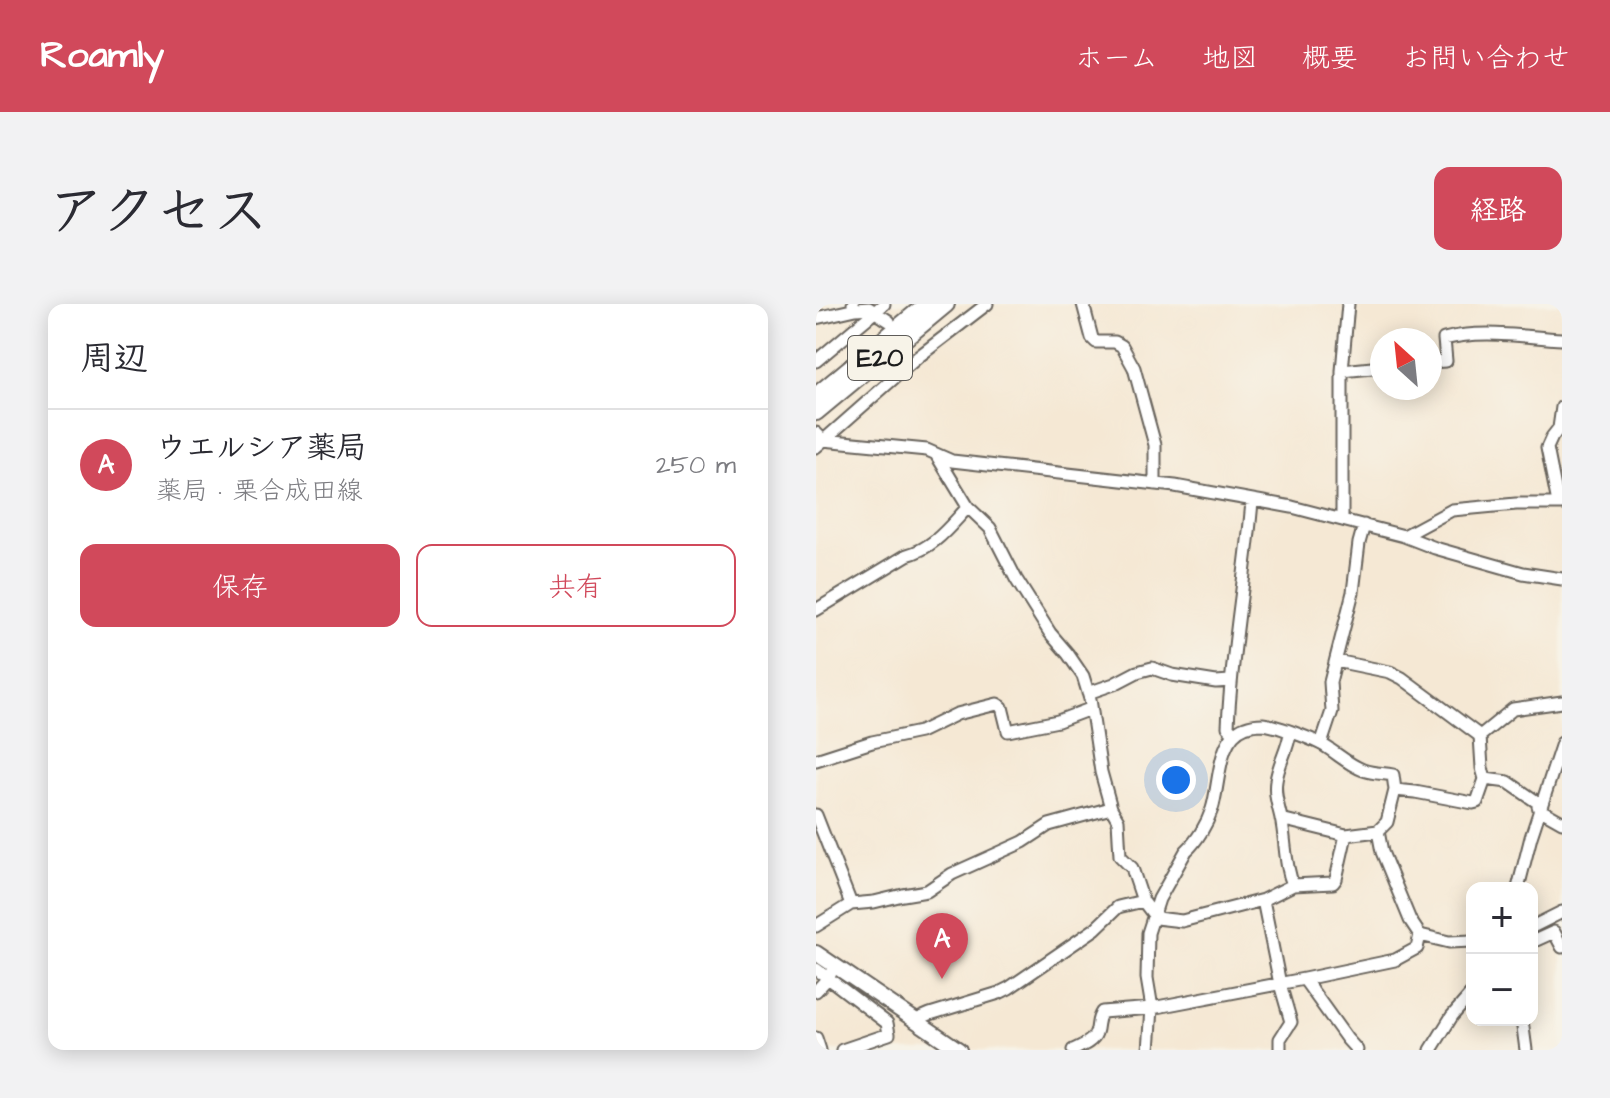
<!DOCTYPE html>
<html lang="ja">
<meta charset="utf-8">
<style>
body{margin:0;font-family:"Architects Daughter","Klee One",sans-serif;background:#f2f2f3;color:#2b2b33}
.controls{position:absolute;right:24px;bottom:24px;display:grid;overflow:hidden;border-radius:16px;box-shadow:0 4px 20px #0003}
.controls button{width:72px;height:72px;display:grid;place-items:center;padding:0;border:0;border-bottom:2px solid #e1e1e2;background:#fff;color:#2b2b33;font:40px sans-serif}
.compass{position:absolute;left:554px;top:24px;width:72px;height:72px;border-radius:50%;background:#fff;box-shadow:0 4px 20px #0003;rotate:333deg}
.you{position:absolute;left:360px;top:476px;width:28px;height:28px;margin:-20px;border:6px solid #fff;border-radius:50%;background:#1a73e8;box-shadow:0 0 0 12px #1a73e833}
.badge{display:grid;place-items:center;width:52px;height:52px;border-radius:50%;background:#d1495b;color:#fff;font-size:26px;font-weight:700}
.pin{position:absolute;translate:-50% -66px;filter:drop-shadow(0 2px 4px #0008)}
.pin::after{content:'';position:absolute;top:42px;width:28px;height:24px;background:inherit;clip-path:polygon(0 0,100% 0,50% 100%)}
.list{margin:0;padding:0;list-style:none}
h2{display:flex;justify-content:space-between;align-items:center;height:104px;margin:0;padding:0 32px;font-size:34px}
h2 small{font-size:26px;font-weight:400;color:#7c7c81}
.list li{display:grid;grid-template-columns:52px 1fr auto;gap:24px;align-items:center;box-sizing:border-box;height:112px;padding:0 32px;border-top:2px solid #e1e1e2}
.list b{display:block;font-size:30px;white-space:nowrap}
.list p{margin:0;font-size:26px;white-space:nowrap;color:#7c7c81}
.list em{font-size:26px;font-style:normal;color:#7c7c81}
.actions{display:flex;gap:16px;padding:24px 32px}
.actions a{flex:1;padding:18px 0;border:2px solid #d1495b;border-radius:16px;text-align:center;font-size:28px;color:#d1495b}
.actions .main{background:#d1495b;color:#fff}
.map{position:relative;flex:none;width:746px;height:746px;overflow:hidden;border-radius:16px}
header{display:flex;align-items:center;gap:48px;box-sizing:border-box;height:112px;padding:0 40px;background:#d1495b;color:#fff}
header strong{font-size:38px}
nav{display:flex;gap:44px;margin-inline-start:auto;font-size:28px}
.intro{display:flex;align-items:center;justify-content:space-between;box-sizing:border-box;height:192px;padding:0 48px}
h1{margin:0;font-size:56px}
.button{padding:20px 36px;border-radius:16px;background:#d1495b;color:#fff;font-size:28px;font-weight:700}
main{display:flex;gap:48px;padding:0 48px}
aside{flex:1;background:#fff;border-radius:16px;box-shadow:0 4px 20px #0003}
.map>svg:first-child{display:block}
</style>
<header>
<strong>Roamly</strong>
<nav><a>ホーム</a><a>地図</a><a>概要</a><a>お問い合わせ</a></nav>
</header>
<div class="intro"><h1>アクセス</h1><a class="button">経路</a></div>
<main>
<aside>
<h2>周辺<small></small></h2>
<ul class="list">
<li><span class="badge">A</span><div><b>ウエルシア薬局</b><p>薬局 · 栗合成田線</p></div><em>250 m</em></li>
</ul>
<div class="actions"><a class="main">保存</a><a>共有</a></div>
</aside>
<div class="map">
<svg width="746" height="746" viewBox="0 0 746 746">
<rect width="100%" height="100%" fill="#f7f3e8"/>
<filter id="ink" filterUnits="userSpaceOnUse"><feTurbulence type="fractalNoise" baseFrequency=".0125" numOctaves="2"/><feDisplacementMap in="SourceGraphic" scale="16" xChannelSelector="R" yChannelSelector="G"/><feConvolveMatrix kernelMatrix="1 2 1 2 8 2 1 2 1" color-interpolation-filters="sRGB"/></filter>
<filter id="wash" filterUnits="userSpaceOnUse"><feTurbulence type="fractalNoise" baseFrequency=".006" numOctaves="4" result="noise"/><feDisplacementMap in="SourceGraphic" scale="32" xChannelSelector="R" yChannelSelector="G"/><feGaussianBlur stdDeviation="1.8" result="paint"/><feColorMatrix in="noise" values="0 0 0 0 0 0 0 0 0 0 0 0 0 0 0 0 0 1.4 0 .05"/><feComposite in="paint" operator="in"/></filter>
<g filter="url(#wash)">
<rect width="100%" height="100%" fill="#f5e8d4"/>
</g>
<g filter="url(#ink)">
<g fill="none" stroke-linecap="round" stroke-linejoin="round">
<!-- minor casing -->
<g stroke="#68635c" stroke-width="15">
<path id="minor" d="M37,0L40,5L53,4L73,17
M267,0L276,34L280,38H299L306,42L318,64L339,141V180
M0,14L40,5
M0,57L68,0
M614,58L630,57L628,35C667,25 707,33 746,35
M526,67L566,63
M0,129L7,136L111,146L136,157L359,182L476,203L588,232L619,244L707,269L746,275
M0,143L102,53L171,0
M121,152L152,203L174,224L200,275L234,329L252,350L267,372L274,395L285,468L295,504L302,516L304,552L316,564L327,597L340,614L366,617L447,596L477,581L517,579L520,575L530,531L562,527
M742,199L731,144L736,133L743,124L746,103
M526,214V67L532,0
M588,232L636,206L700,200H746
M0,306L91,251C118,244 133,223 152,203
M520,357L574,368L586,374L664,432L666,464L669,475L661,498L657,499L599,488L579,486
M272,389L298,380L321,368L336,364L356,371L400,378L414,377
M418,429L412,423C415,347 430,272 436,197
M474,429C472,446 462,460 460,477C458,490 462,501 465,514C470,536 468,559 477,581
M664,432L697,405L746,398
M505,440L516,407L514,378L537,288L543,239L548,221
M0,456L56,438L104,428L141,410L181,400L186,403L192,427L242,417L274,405
M669,475L692,478L721,498L723,505L746,518
M0,511L35,600
M465,515L530,531
M702,584L715,533L746,439
M447,596L464,680L475,718L464,735V746
M0,622L35,600L58,598L87,591L111,587L136,570L207,538L233,521L295,504
M716,623L746,608
M604,631L633,638L656,637
M716,638L738,628L746,643
M19,662L12,674L71,719L73,730L26,746
M0,665L12,674L0,687
M488,675L531,735L541,746
M100,716L114,710L183,689L193,684L279,625L302,603L327,597
M706,716L710,746
M0,734L4,746
M257,746C265,742 277,738 280,729C283,720 280,717 286,708L336,704L488,675L579,656L601,644L604,631L594,616L566,548L562,527L571,518L579,486L577,471C567,469 558,470 547,466C531,460 520,448 505,440C494,434 459,421 447,420C441,420 434,421 429,423C401,433 404,481 396,505C391,520 381,537 370,547L343,595L332,629L331,674L336,704L333,746
M615,746L636,712L656,689"/>
</g>
<!-- major casing -->
<g stroke="#68635c" stroke-width="18">
<path id="major" d="M0,649L143,746"/>
</g>
<!-- highway casing -->
<g stroke="#68635c" stroke-width="20">
<path id="highway" d="M0,92L111,0
M0,108L130,0"/>
</g>
<!-- minor -->
<use href="#minor" stroke="#fff" stroke-width="11"/>
<!-- major -->
<use href="#major" stroke="#fff" stroke-width="14"/>
<!-- highway -->
<use href="#highway" stroke="#fff" stroke-width="16"/>
</g>
</g>
<g text-anchor="middle" dominant-baseline="central" stroke-width="6" stroke-linejoin="round" paint-order="stroke">
<!-- shield labels -->
<rect fill="#f7f3e8" stroke="#5e5c59" stroke-width="2" x="32" y="32" width="64" height="44" rx="6"/>
<g font-size="26" font-weight="bold" fill="#1c1c1c">
<text x="64" y="54">E20</text>
</g>
</g>
</svg>
<div class="controls">
<button>+</button>
<button>−</button>
</div>
<svg class="compass" viewBox="-18 -18 36 36"><path d="M0-13l5 13h-10z" fill="#e53935"/><path d="M0 13l5-13h-10z" fill="#7c7c81"/></svg>
<div class="you"></div>
<div class="pin badge" style="left:126px;top:675px">A</div>
</div>
</main>
